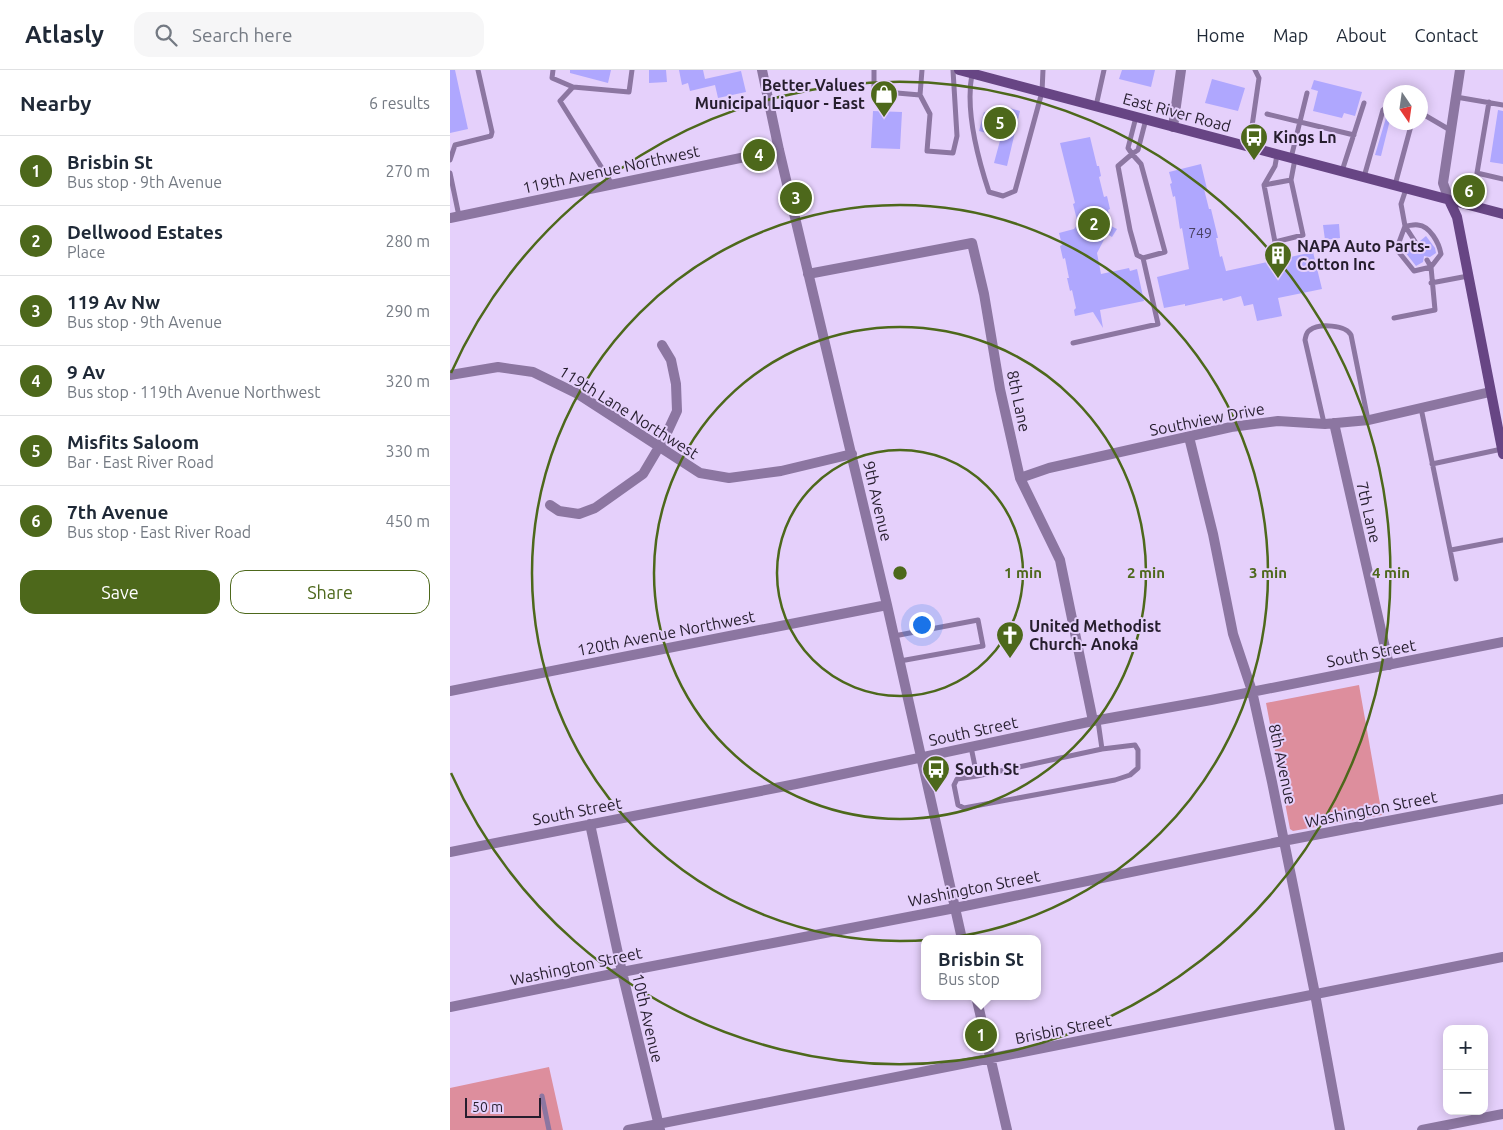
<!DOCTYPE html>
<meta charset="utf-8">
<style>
body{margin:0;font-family:Ubuntu,sans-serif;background:#f6f6f7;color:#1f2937}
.controls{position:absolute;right:15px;bottom:15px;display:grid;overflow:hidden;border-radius:10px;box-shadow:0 2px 12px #0003}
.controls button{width:45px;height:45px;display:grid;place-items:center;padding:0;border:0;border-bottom:1px solid #e0e1e3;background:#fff;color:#1f2937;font:25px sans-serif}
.compass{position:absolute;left:933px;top:15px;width:45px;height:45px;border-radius:50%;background:#fff;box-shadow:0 2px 12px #0003;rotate:167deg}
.scale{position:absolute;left:15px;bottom:12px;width:76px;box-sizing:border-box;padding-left:5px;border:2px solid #261e2e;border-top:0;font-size:14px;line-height:18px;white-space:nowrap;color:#261e2e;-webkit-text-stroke:4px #e5d0fb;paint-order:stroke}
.you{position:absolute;left:471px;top:554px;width:18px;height:18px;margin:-12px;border:4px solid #fff;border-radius:50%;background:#1a73e8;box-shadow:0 0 0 8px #1a73e833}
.badge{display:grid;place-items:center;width:32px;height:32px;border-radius:50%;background:#4d681b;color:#fff;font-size:16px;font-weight:700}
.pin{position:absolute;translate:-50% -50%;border:2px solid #fff;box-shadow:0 1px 5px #0006}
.popup{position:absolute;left:471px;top:865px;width:120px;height:65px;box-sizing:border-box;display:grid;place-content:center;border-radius:10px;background:#fff;filter:drop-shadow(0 1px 4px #0005);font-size:16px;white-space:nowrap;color:#747a83}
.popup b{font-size:19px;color:#1f2937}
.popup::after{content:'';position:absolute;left:50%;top:100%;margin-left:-10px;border:10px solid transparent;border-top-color:#fff}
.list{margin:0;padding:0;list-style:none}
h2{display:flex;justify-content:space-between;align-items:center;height:65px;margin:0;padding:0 20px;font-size:21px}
h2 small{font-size:16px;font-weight:400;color:#747a83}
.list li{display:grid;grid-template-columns:32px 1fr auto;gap:15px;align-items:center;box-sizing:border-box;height:70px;padding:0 20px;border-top:1px solid #e0e1e3}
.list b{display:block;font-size:19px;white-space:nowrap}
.list p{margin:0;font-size:16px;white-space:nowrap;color:#747a83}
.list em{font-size:16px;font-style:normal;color:#747a83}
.actions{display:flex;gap:10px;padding:15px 20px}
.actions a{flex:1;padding:11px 0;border:1px solid #4d681b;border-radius:15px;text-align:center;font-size:18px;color:#4d681b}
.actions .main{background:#4d681b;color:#fff}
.icon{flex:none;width:28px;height:28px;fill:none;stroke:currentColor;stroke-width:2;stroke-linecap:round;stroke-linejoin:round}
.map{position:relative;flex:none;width:1053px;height:1060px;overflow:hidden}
header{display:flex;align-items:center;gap:30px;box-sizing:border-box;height:70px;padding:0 25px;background:#fff;border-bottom:1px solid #e0e1e3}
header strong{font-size:24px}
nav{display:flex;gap:28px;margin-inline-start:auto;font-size:18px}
.search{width:350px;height:45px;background:#f6f6f7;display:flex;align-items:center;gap:12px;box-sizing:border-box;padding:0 18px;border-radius:15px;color:#747a83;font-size:19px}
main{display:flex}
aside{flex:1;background:#fff}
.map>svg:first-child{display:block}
</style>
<header>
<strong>Atlasly</strong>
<div class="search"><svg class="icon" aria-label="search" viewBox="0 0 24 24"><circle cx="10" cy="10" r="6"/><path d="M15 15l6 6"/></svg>Search here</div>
<nav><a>Home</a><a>Map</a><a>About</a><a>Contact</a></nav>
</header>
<main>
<aside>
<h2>Nearby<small>6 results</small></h2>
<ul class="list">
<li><span class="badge">1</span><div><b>Brisbin St</b><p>Bus stop · 9th Avenue</p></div><em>270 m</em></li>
<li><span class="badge">2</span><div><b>Dellwood Estates</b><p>Place</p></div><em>280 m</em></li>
<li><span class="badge">3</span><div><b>119 Av Nw</b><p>Bus stop · 9th Avenue</p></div><em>290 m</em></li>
<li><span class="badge">4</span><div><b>9 Av</b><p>Bus stop · 119th Avenue Northwest</p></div><em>320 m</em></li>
<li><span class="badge">5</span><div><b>Misfits Saloom</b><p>Bar · East River Road</p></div><em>330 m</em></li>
<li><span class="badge">6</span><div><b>7th Avenue</b><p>Bus stop · East River Road</p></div><em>450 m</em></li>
</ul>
<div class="actions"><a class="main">Save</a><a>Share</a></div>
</aside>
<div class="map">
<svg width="1053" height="1060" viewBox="0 0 1053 1060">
<rect width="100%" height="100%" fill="#e5d0fb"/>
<!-- green -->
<path fill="#dd8e9d" d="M909,615L932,745L843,761L840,759L816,633Z
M99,997L113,1060H0V1018Z"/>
<!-- building -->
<path fill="#afa7fe" d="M0,0H5L18,59L0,63Z
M120,0H161L158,13L120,3Z
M199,0H216L217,12L199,13Z
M229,0H253L255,9L291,1L296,22L268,28L265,15L240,21L238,13L232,15Z
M672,0H705L701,17L669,9Z
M762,9L795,18L788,41L755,33Z
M864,10L912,22L905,46L894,43L892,48L863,41L868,21L861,19Z
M543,36L552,39L553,36L570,41L557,96L544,93L551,67L529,61L534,42L541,44Z
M1048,40L1053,41V94L1040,92Z
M423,41L452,42L450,79L421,78Z
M938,41L940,42V50L931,86L925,85Z
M640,67L647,96H649L651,106L649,107L654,127L657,126L660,139L658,140L661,156L667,159L662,167L657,164L647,183L651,204L679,198L680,201L687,199L694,231L650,240L653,258L643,242L625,246L624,240L626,238L622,220L620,221L617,208H619L615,188L613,189L610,176L612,175L609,163L624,159L628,154L623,134L625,133L610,73Z
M751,94L757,119H754L759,139H761L768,168H766L770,187L772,186L776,201L863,182L872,219L828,228L832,246L807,251L803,234L794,236L791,226L773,231L772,228L735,236V234L714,238L707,207L739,199L732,158L730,159L725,126L723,127L720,114L722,113L719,102Z
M889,154L890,168L875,170L873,155Z
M976,166L985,178L986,183L980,187L974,186L973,192L966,196L955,182L963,176H969L970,171Z"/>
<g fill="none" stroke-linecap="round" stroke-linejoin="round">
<!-- lane -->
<path stroke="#8c76a1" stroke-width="5" d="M103,0L102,8L123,17
M424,0V21L470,25
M472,0L470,25L480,44L477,81L503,83L507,66L503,0
M522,4C515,41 527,86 539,122L553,126L565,121L592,22L593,0
M1006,27L1053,35
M1039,32L1027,103L1053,109
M646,36L654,0
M971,43L1000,60
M817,44L904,65
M686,47L678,78L682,84L688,80L696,49
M799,77L809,8L805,0
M827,85L825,96L814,115L825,172L853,165L841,110L845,89
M841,88L857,23
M0,90L5,75L41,66L42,62L28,0
M892,101L914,33
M0,103L9,146
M914,107L933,40L941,34
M162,114L110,31L123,17L179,22L182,0
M814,115L841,110
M945,115L962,52
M955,156L948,175V181L964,201L981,197L991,184C989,173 980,156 968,155C964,154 959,156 955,156L951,134L956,119
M955,156L966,173
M981,213L1018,206
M944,248L985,240L981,197L977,190
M623,273L708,254L693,188L715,182L691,94L682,84L668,96L680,160L687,185L693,188
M971,338L1006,509
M874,353L855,270C856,266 856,262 860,260C869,253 896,255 901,265L918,350
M982,394L1052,379
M1001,480L1053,470
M444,566L528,550L533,576L450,591
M521,677L527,706L507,709L504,715L508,735L514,738L665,710L680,705L688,698V680L685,675L652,679L648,651
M527,706L652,679
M92,1026L99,1060"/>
<!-- street -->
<path stroke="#8c76a1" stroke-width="10" d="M312,0L329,80L437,535L512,869
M723,57L731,0
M999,130L993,113L1010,0
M0,148L329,80
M358,204L522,173L534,224L550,319L570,408L610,490L643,651
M0,305L48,297L83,302L128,324L250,403L279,408L331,401L402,384
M884,353L939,595
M739,367L763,464L783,564L802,621L822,712L865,924L890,1060
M570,408L599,398L781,357L828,351L875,354L919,350L1040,322
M100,435L109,441L129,444L145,438L193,404L215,367L227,341L226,314L221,290L212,275
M0,621L437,535
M140,754L172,902L210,1060
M0,782L346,714L643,651L761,630L1053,572
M526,926L557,1060
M0,937L172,902L505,838L833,771L1053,729
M178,1060L1053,887
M972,1060L1053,1044"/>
<!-- secondary -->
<path stroke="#674584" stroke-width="10" d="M509,0L1053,144
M999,130L1007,147L1053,384"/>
</g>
<!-- distance rings -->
<g fill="none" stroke="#4d681b" stroke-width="2.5">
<circle cx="450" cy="503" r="123"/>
<circle cx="450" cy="503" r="246"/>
<circle cx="450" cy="503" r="368"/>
<path d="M1 303A491 491 0 1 1 1 703"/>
</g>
<!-- icons -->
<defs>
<g id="shop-pin" transform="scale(1.4375)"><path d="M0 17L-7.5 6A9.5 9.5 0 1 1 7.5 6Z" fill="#4d681b" stroke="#e5d0fb"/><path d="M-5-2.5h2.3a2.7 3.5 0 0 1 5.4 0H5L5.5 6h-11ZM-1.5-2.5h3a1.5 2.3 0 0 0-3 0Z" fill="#fff"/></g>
<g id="bus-pin" transform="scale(1.4375)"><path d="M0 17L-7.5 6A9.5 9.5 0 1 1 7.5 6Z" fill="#4d681b" stroke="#e5d0fb"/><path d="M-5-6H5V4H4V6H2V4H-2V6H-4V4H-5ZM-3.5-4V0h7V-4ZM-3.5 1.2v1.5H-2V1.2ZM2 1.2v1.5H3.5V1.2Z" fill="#fff"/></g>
<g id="building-pin" transform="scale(1.4375)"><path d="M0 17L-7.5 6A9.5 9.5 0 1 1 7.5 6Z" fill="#4d681b" stroke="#e5d0fb"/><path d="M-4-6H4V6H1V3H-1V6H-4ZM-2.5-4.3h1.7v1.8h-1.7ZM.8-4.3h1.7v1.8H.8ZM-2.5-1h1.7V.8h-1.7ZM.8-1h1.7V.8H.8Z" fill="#fff"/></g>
<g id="church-pin" transform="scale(1.4375)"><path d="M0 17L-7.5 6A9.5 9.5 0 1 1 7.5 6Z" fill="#4d681b" stroke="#e5d0fb"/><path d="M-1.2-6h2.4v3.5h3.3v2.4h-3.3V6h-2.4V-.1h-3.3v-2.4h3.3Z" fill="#fff"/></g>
</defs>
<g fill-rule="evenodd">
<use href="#shop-pin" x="434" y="24"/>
<use href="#bus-pin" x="804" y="67"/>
<use href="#building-pin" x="828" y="185"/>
<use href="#church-pin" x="560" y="565"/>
<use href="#bus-pin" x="486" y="699"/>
</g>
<g text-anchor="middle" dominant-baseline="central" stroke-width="4" stroke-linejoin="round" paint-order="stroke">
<!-- number labels -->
<g font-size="14" fill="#484062">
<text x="750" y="163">749</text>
</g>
<!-- poi labels -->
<g font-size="16" font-weight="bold" fill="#261e2e" stroke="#e5d0fb" text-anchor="start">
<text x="415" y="15" text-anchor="end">Better Values<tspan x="415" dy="18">Municipal Liquor - East</tspan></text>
<text x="823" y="67">Kings Ln</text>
<text x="847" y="176">NAPA Auto Parts-<tspan x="847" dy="18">Cotton Inc</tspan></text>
<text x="579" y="556">United Methodist<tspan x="579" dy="18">Church- Anoka</tspan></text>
<text x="505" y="699">South St</text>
</g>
<!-- street labels -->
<g font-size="16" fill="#261e2e" stroke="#e5d0fb">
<text transform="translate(727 42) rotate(15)">East River Road</text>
<text transform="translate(161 99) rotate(-12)">119th Avenue Northwest</text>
<text transform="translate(569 331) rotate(78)">8th Lane</text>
<text transform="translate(179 342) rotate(32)">119th Lane Northwest</text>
<text transform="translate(757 349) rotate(-11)">Southview Drive</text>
<text transform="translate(428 431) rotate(77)">9th Avenue</text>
<text transform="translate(919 442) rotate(77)">7th Lane</text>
<text transform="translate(216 563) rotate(-11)">120th Avenue Northwest</text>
<text transform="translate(921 583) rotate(-11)">South Street</text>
<text transform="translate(523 661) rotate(-12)">South Street</text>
<text transform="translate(833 694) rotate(78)">8th Avenue</text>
<text transform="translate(921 739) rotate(-11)">Washington Street</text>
<text transform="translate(127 741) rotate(-11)">South Street</text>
<text transform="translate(524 818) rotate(-11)">Washington Street</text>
<text transform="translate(126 896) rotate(-12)">Washington Street</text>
<text transform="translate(198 948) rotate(77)">10th Avenue</text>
<text transform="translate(613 959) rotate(-11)">Brisbin Street</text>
</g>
</g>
<circle cx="450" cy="503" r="8" fill="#4d681b" stroke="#e5d0fb" stroke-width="2.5"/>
<g font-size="15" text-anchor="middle" font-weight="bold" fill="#4d681b" stroke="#e5d0fb" stroke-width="4" stroke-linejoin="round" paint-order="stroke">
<text x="573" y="508">1 min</text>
<text x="696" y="508">2 min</text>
<text x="818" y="508">3 min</text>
<text x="941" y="508">4 min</text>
</g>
</svg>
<div class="controls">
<button>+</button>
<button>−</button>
</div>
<svg class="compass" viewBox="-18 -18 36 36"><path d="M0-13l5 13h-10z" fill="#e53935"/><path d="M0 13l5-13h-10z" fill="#747a83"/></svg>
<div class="scale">50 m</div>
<div class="you"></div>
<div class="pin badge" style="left:531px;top:965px">1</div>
<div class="popup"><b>Brisbin St</b>Bus stop</div>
<div class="pin badge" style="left:644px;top:154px">2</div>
<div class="pin badge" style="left:346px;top:128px">3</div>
<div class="pin badge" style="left:309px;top:85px">4</div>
<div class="pin badge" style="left:550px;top:53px">5</div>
<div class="pin badge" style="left:1019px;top:121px">6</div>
</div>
</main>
